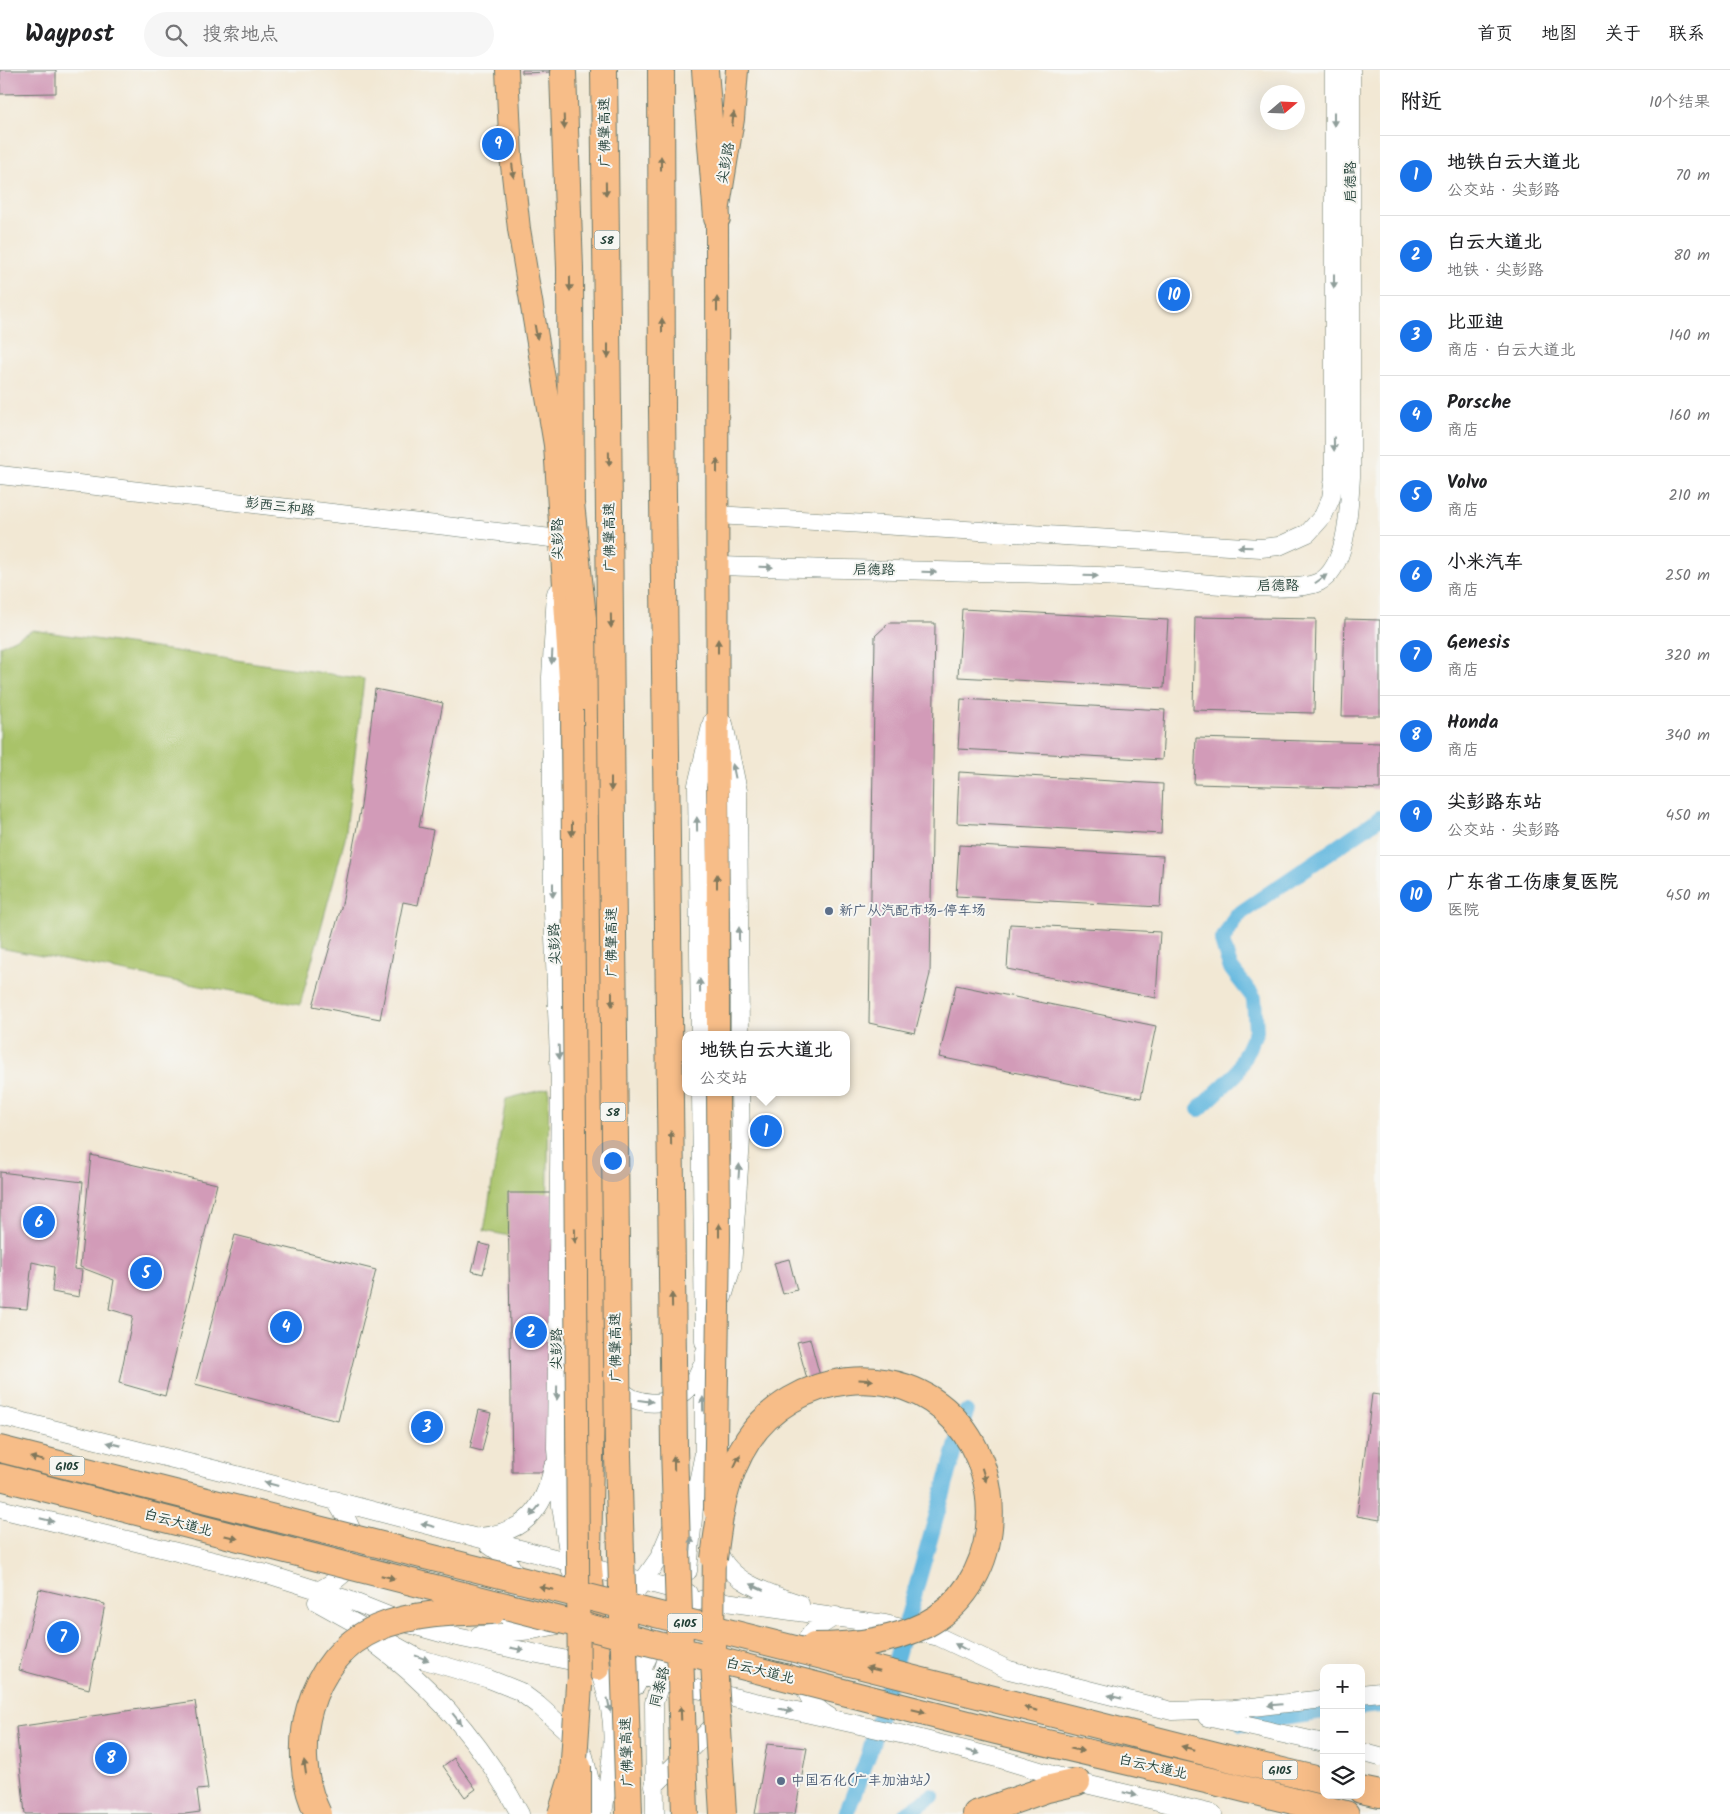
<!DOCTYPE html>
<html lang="zh">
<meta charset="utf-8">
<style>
body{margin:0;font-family:Kalam,"LXGW WenKai TC",sans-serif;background:#f6f6f6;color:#202124}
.controls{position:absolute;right:15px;bottom:15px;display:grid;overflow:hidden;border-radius:10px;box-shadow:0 5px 20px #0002}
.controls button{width:45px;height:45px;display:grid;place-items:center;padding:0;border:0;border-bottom:1px solid #e0e0e0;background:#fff;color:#202124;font:25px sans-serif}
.compass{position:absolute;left:1260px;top:15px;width:45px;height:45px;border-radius:50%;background:#fff;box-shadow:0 5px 20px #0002;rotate:71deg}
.you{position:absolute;left:612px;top:1090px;width:18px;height:18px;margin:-12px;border:4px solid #fff;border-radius:50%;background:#1a73e8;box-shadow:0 0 0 8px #1a73e833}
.badge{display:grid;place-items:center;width:32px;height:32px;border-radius:50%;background:#1a73e8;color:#fff;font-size:16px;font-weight:700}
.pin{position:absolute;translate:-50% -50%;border:2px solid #fff;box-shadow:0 1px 5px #0006}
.popup{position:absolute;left:682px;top:961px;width:168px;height:65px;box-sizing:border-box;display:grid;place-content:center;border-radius:10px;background:#fff;filter:drop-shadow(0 1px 4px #0005);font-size:16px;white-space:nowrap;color:#757577}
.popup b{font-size:19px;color:#202124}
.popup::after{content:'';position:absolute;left:50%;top:100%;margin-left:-10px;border:10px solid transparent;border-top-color:#fff}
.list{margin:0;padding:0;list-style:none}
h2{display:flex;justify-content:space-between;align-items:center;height:65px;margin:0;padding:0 20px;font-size:21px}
h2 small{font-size:16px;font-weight:400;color:#757577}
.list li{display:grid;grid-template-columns:32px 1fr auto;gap:15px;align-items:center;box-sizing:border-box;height:80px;padding:0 20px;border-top:1px solid #e0e0e0}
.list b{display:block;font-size:19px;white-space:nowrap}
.list p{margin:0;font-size:16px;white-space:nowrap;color:#757577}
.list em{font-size:16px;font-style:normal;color:#757577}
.icon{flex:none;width:28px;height:28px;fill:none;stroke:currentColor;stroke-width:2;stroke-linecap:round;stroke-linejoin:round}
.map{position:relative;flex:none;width:1380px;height:1744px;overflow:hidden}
header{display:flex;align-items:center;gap:30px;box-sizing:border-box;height:70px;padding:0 25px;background:#fff;border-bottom:1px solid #e0e0e0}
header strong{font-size:24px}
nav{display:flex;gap:28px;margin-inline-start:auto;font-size:18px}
.search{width:350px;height:45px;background:#f6f6f6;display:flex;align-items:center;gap:12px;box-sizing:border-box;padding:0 18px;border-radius:28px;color:#757577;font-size:19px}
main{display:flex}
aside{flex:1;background:#fff}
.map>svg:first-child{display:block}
</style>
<header>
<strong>Waypost</strong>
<div class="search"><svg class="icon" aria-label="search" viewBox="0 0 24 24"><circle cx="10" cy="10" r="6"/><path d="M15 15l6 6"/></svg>搜索地点</div>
<nav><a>首页</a><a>地图</a><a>关于</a><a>联系</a></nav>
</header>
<main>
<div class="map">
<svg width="1380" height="1744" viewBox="0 0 1380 1744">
<rect width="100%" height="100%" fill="#f6f6f2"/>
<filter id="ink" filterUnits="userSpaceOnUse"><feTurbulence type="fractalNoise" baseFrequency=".02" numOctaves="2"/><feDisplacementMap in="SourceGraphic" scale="10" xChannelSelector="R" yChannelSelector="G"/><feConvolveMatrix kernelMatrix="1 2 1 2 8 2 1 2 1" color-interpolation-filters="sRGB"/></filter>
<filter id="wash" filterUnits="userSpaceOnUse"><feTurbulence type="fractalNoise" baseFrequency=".0096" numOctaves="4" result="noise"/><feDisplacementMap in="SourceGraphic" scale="20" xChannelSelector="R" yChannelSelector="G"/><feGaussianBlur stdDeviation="1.12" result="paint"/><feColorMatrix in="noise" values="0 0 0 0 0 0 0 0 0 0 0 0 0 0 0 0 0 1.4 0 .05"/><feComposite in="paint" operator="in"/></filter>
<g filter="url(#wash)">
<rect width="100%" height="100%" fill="#f2e8d4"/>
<!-- green -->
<path fill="#a9c369" stroke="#64804e" d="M33,560L364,609L345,769L300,935L0,878V576Z
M549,1018L547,1173L484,1161L506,1029Z"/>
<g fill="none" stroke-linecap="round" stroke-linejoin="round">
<!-- canal -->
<path stroke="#63b8df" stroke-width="16" d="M1199,1039L1236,1004L1256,961L1254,928L1230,897L1222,871L1236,846L1380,748
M1361,1637L1380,1635
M1242,1654L1324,1642
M846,1744L869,1684L966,1342
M906,1744L932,1726"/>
</g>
<g id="blocks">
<!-- building -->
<path fill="#d29bb8" d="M0,0H56V23L0,24Z
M522,0H550V2L522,3Z
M962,539L1168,550L1164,618L958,607Z
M1195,547L1316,549L1314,643L1193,640Z
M1345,549L1380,550V646H1342Z
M889,553H935L930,904L915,963L869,953L875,566Z
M375,619L443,633L419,757L433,760L418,835L403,832L380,949L313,936L342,834L361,736Z
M961,629L1165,640L1162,690L958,679Z
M1196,668L1380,673V719L1194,714Z
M959,702L1163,714L1161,764L957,753Z
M959,775L1163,786L1160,837L956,826Z
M1010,854L1160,862L1156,928L1007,899Z
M956,915L1156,956L1141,1028L939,987Z
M91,1085L217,1114L165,1326L119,1313L133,1246L109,1239L114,1210L80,1197Z
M0,1102L83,1112L74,1199L82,1200L79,1227L52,1222L54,1197L32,1192L27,1239L0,1237Z
M508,1123H553L556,1402H512Z
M235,1165L376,1200L338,1351L195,1314Z
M479,1173L490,1176L483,1204L472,1201Z
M789,1189L797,1220L783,1224L774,1193Z
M810,1269L820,1306L807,1309L797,1272Z
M1372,1324L1380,1325V1450L1357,1446Z
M479,1340L491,1343L482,1381L470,1378Z
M39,1519L105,1534L89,1619L19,1600Z
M195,1631L208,1719L197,1720L200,1742L185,1744H25L16,1657Z
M767,1674L807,1678L795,1744H755Z
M454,1688L476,1719L465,1727L443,1696Z"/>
</g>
</g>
<g filter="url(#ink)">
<use href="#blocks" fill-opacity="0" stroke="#69796c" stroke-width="1"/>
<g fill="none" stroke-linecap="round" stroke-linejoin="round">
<!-- minor casing -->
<g stroke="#69796c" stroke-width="19">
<path id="minor" d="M0,405L560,469L559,483
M717,445L1261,478L1279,476L1308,463L1323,446L1331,428L1334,408V0
M718,496C859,500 1000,501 1142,508C1178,510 1292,526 1319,512C1348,497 1349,436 1351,407V0
M556,523L551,607L553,842L560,1013L556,1379L561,1436L571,1501
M724,654L738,721L740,965
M700,965L697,715L712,652
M701,1022L704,1272
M723,1227L732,1197L741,1070L740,1022
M612,1312C619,1318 626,1326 634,1329C663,1340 691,1325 701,1297
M0,1346L225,1402L688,1523
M0,1439L267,1504L349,1530L409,1554L452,1566L591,1595
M480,1467C525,1462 544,1440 553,1397
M716,1473C723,1511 768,1523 800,1534
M489,1475C515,1490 528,1522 509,1548
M688,1501L695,1427L704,1383V1285L713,1257
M320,1520C368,1494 361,1470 335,1430
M636,1521L659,1488L672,1457
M317,1532L418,1588L489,1609L519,1621L538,1635L568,1662L584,1686L598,1744
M479,1565L533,1560L563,1554
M374,1573C436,1619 484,1676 520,1744
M594,1586C600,1604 607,1621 610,1639C617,1674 608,1709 603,1744
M616,1601L909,1666L997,1688L1077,1712L1213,1744
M636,1616C650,1580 663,1542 704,1529L885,1554L939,1567L1009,1600L1172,1641L1234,1639L1324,1629
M1361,1624L1380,1622
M830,1647C806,1635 793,1599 804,1574C810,1561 824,1553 836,1546
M1207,1647L1324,1673
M1361,1682L1380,1687
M654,1716L722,1647
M655,1744L654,1633L673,1567"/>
</g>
<!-- major casing -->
<g stroke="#69796c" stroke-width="24">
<path id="major" d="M507,0L511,86L519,159L555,375L572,640
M718,965L717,148L733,49L737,0"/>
</g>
<!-- highway casing -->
<g stroke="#69796c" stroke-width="28">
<path id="highway" d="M604,0L608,340
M661,0L662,339
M705,0L717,148
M563,3L570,198L571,450
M571,433L586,576L588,1016L592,1295L588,1485L597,1597
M0,1379L135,1413
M0,1407L133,1441
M1236,1690L1324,1711
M1232,1716L1346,1744
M1361,1720L1380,1724
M976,1744L1047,1719L1077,1712"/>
</g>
<!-- minor -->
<use href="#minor" stroke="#fff" stroke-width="18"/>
<!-- major -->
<use href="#major" stroke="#f7bd88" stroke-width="22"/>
<!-- highway -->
<use href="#highway" stroke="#f7bd88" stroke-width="26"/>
<!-- major-bridge casing -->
<g stroke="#69796c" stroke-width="24" stroke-linecap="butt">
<path id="major-bridge" d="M572,640L579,1632
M715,1441L719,1168L718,1022
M713,1576L714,1473
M580,1696V1744"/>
</g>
<!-- highway-bridge casing -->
<g stroke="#69796c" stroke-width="28" stroke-linecap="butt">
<path id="highway-bridge" d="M662,339L674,1377L685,1744
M608,340L618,1386L629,1744
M135,1413L1236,1690
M133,1441L996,1661L1232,1716
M714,1489C719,1448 724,1406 748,1370C792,1303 898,1287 955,1350C1009,1410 1001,1516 925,1555C890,1572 852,1576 814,1576
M713,1575L723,1744
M318,1744C287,1680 307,1588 377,1558C411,1543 455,1542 493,1541
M561,1744L573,1705L579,1615"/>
</g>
<!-- major-bridge -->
<use href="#major-bridge" stroke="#f7bd88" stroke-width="22"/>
<!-- highway-bridge -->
<use href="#highway-bridge" stroke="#f7bd88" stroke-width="26"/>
</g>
<!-- one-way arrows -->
<defs><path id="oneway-solid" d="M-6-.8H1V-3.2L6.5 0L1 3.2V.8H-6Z" transform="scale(1.25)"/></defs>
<g fill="#80775a">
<use href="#oneway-solid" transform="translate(733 49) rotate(-83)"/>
<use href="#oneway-solid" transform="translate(564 52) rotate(88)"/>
<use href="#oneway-solid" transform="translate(661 93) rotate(-90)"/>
<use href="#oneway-solid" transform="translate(513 101) rotate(83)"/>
<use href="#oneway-solid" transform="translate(606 119) rotate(89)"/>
<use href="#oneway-solid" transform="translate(570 214) rotate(90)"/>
<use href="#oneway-solid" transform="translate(717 234) rotate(-90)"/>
<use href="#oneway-solid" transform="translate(662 255) rotate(-90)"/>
<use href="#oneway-solid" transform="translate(536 262) rotate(80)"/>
<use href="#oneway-solid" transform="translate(608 281) rotate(90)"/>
<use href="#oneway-solid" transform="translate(609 389) rotate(89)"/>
<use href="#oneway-solid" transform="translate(717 396) rotate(-90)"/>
<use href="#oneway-solid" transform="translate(611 551) rotate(89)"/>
<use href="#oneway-solid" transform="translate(718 576) rotate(-90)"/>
<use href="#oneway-solid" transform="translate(611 714) rotate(90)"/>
<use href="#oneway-solid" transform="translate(572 759) rotate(90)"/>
<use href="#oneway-solid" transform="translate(717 811) rotate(-90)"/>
<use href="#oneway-solid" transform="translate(612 929) rotate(90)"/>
<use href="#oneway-solid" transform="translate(671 1068) rotate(-91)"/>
<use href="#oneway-solid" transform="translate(719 1160) rotate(-90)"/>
<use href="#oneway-solid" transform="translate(575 1166) rotate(89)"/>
<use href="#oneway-solid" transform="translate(672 1230) rotate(-91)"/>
<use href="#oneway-solid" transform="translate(866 1310) rotate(3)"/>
<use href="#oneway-solid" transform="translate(37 1389) rotate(-166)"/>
<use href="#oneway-solid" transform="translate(737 1391) rotate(-65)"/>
<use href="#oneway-solid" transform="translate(674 1393) rotate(-91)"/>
<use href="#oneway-solid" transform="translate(984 1405) rotate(73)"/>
<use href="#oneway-solid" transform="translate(231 1467) rotate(14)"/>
<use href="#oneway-solid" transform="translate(388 1507) rotate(14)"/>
<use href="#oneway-solid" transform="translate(546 1518) rotate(-166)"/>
<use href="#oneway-solid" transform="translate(873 1599) rotate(-166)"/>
<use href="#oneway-solid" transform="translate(1031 1639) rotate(-166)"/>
<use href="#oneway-solid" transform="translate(919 1641) rotate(14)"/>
<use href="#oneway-solid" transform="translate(681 1643) rotate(-92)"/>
<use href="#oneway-solid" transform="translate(1188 1678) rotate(-166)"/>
<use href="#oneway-solid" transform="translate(1077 1680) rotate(13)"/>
<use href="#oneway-solid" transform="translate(305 1697) rotate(-98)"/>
</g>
<g fill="#8f9e9a">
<use href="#oneway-solid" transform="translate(1334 49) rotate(90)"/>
<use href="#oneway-solid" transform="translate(1334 211) rotate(90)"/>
<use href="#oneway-solid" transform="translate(1334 374) rotate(89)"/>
<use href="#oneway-solid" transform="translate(1245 477) rotate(-178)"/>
<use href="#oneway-solid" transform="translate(766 497) rotate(2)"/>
<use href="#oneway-solid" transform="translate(929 502) rotate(1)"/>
<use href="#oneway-solid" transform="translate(1091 506) rotate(2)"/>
<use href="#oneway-solid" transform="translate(1321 509) rotate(-35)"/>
<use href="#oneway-solid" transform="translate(552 587) rotate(93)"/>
<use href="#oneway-solid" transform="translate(734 701) rotate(-102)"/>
<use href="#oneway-solid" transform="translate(697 754) rotate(-91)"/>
<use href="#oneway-solid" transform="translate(553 820) rotate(90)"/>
<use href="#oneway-solid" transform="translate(739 864) rotate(-90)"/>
<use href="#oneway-solid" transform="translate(700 916) rotate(-91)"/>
<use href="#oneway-solid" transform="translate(559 982) rotate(88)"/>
<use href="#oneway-solid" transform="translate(739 1101) rotate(-86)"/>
<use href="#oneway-solid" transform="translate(557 1323) rotate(91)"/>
<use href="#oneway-solid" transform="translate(646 1331) rotate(7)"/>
<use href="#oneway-solid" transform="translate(703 1334) rotate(-91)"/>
<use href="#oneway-solid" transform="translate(114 1374) rotate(-166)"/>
<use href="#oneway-solid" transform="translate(271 1414) rotate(-165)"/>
<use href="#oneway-solid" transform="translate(535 1441) rotate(129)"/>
<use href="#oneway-solid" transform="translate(47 1450) rotate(14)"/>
<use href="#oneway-solid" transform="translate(428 1455) rotate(-165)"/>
<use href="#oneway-solid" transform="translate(691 1474) rotate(-85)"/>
<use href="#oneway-solid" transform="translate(757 1517) rotate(-155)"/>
<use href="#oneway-solid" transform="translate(961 1577) rotate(-152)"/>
<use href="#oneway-solid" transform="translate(517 1579) rotate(12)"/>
<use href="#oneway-solid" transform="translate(422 1588) rotate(20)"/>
<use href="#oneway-solid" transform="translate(1115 1627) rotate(-166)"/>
<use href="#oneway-solid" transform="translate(609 1635) rotate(78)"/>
<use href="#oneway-solid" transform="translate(1275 1635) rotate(175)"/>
<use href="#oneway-solid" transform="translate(786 1640) rotate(12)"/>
<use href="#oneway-solid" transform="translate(457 1649) rotate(51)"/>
<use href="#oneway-solid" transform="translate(973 1682) rotate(14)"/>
<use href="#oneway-solid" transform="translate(1130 1724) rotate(13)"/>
</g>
</g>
<!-- markers -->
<g fill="#5c6f8a" stroke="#f6f6f2" stroke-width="2">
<circle cx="829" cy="841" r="5"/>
<circle cx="781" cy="1711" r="5"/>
</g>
<g text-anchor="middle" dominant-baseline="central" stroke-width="4" stroke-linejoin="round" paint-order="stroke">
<!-- shield labels -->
<g fill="#f6f6f2" stroke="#60746d" stroke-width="1">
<rect x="594.5" y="160.5" width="25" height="19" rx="4"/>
<rect x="600.5" y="1032.5" width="25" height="19" rx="4"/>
<rect x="49.5" y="1386.5" width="35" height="19" rx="4"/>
<rect x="667.5" y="1543.5" width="35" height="19" rx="4"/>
<rect x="1262.5" y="1690.5" width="35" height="19" rx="4"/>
</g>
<g font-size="12" font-weight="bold" fill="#1f3d34">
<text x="607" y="170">S8</text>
<text x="613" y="1042">S8</text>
<text x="67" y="1396">G105</text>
<text x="685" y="1553">G105</text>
<text x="1280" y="1700">G105</text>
</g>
<!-- street labels -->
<g font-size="14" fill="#1f3d34" stroke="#f6f6f2">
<text transform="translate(605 62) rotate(-91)">广佛肇高速</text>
<text transform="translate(726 93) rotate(-80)">尖彭路</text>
<text transform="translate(1351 112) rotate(-90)">启德路</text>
<text transform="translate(280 437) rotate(7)">彭西三和路</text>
<text transform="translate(610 467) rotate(-91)">广佛肇高速</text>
<text transform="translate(558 469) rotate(-90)">尖彭路</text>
<text transform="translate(874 500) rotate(1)">启德路</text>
<text x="1278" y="516">启德路</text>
<text transform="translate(612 872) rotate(-90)">广佛肇高速</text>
<text transform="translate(555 874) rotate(-92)">尖彭路</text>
<text transform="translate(616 1277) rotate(-91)">广佛肇高速</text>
<text transform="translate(557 1279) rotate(-89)">尖彭路</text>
<text transform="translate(178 1453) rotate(15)">白云大道北</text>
<text transform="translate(760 1601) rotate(14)">白云大道北</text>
<text transform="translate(660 1617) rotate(-76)">同泰路</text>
<text transform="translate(627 1682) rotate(-92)">广佛肇高速</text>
<text transform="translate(1153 1697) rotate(13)">白云大道北</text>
</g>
<!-- service labels -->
<g font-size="14" fill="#4e5e75" stroke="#f6f6f2" text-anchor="start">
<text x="839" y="841">新广从汽配市场-停车场</text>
<text x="791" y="1711">中国石化(广丰加油站)</text>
</g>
</g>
</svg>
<div class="controls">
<button>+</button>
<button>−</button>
<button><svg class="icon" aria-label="layers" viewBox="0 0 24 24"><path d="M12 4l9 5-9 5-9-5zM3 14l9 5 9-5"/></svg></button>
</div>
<svg class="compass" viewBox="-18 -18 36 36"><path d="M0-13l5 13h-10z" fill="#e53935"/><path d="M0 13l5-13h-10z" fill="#757577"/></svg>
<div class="you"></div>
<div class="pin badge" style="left:766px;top:1061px">1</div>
<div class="popup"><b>地铁白云大道北</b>公交站</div>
<div class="pin badge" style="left:531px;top:1262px">2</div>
<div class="pin badge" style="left:427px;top:1357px">3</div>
<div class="pin badge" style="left:286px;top:1257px">4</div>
<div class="pin badge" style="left:146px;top:1203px">5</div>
<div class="pin badge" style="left:39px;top:1152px">6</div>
<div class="pin badge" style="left:63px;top:1567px">7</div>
<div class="pin badge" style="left:111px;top:1688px">8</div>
<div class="pin badge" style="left:498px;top:74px">9</div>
<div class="pin badge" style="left:1174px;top:225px">10</div>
</div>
<aside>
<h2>附近<small>10个结果</small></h2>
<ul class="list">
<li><span class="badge">1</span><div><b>地铁白云大道北</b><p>公交站 · 尖彭路</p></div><em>70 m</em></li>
<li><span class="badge">2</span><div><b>白云大道北</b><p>地铁 · 尖彭路</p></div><em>80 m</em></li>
<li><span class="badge">3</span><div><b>比亚迪</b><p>商店 · 白云大道北</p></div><em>140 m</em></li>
<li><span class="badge">4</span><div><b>Porsche</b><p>商店</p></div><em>160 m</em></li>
<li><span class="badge">5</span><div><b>Volvo</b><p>商店</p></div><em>210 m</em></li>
<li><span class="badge">6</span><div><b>小米汽车</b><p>商店</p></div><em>250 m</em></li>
<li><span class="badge">7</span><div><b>Genesis</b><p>商店</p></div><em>320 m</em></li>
<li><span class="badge">8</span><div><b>Honda</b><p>商店</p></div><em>340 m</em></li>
<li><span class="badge">9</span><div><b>尖彭路东站</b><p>公交站 · 尖彭路</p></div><em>450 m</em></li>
<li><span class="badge">10</span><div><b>广东省工伤康复医院</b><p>医院</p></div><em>450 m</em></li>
</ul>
</aside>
</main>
